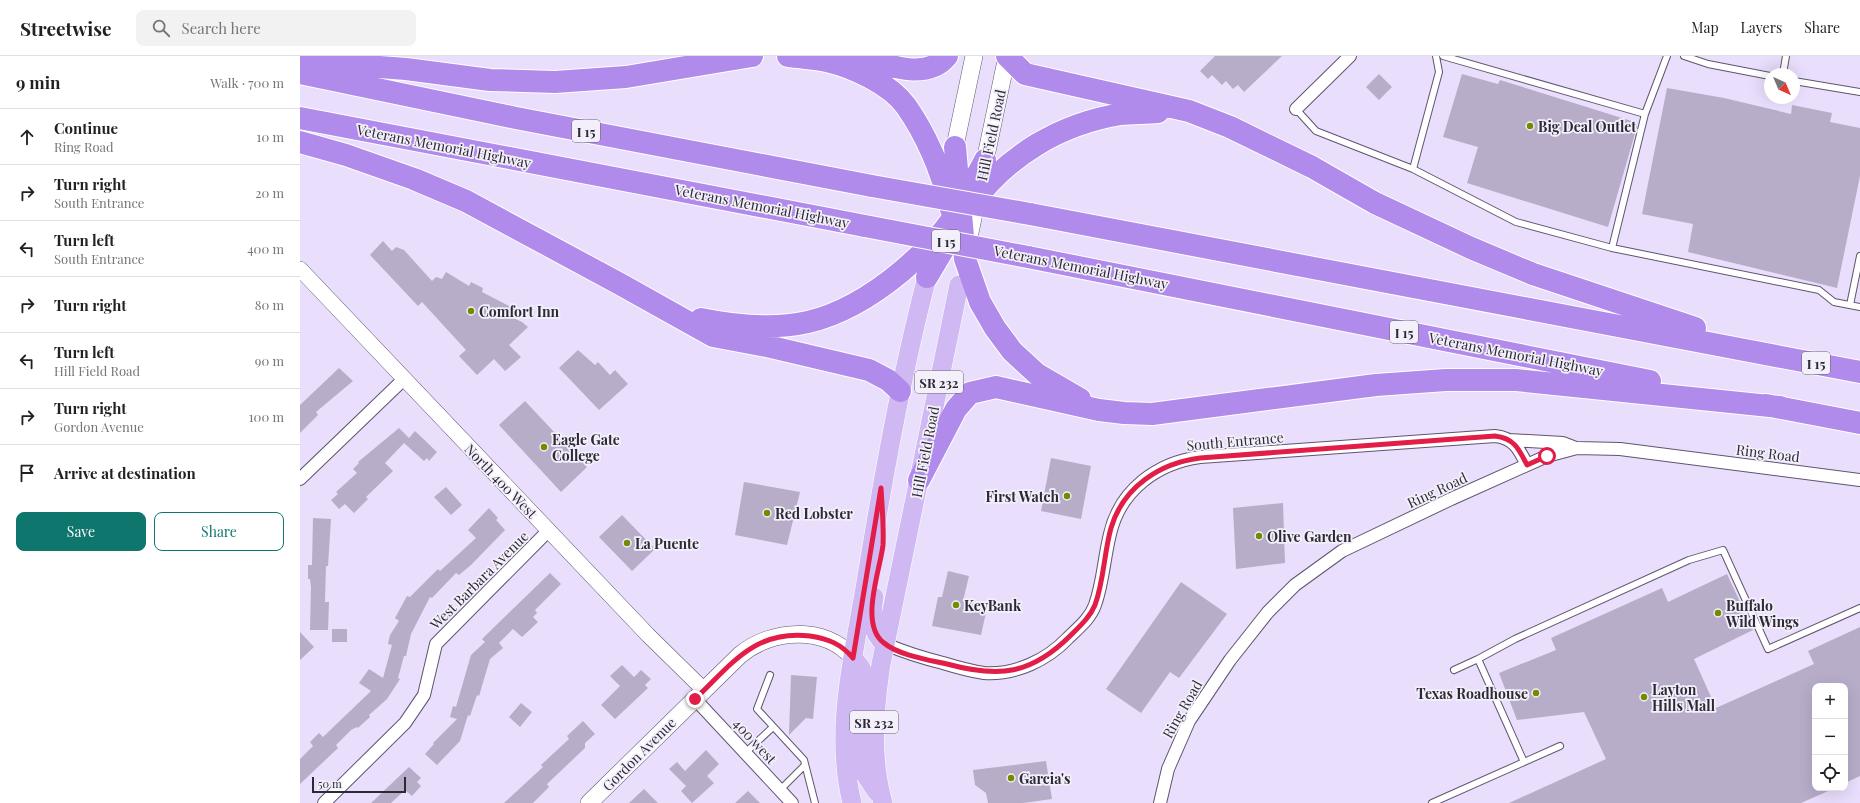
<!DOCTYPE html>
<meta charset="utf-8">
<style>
body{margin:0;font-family:"Playfair Display",serif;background:#f2f2f2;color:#202124}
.controls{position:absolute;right:12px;bottom:12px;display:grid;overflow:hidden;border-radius:8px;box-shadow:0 4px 16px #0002}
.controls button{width:36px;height:36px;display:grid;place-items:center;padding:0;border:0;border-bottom:1px solid #e0e0e0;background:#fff;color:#202124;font:20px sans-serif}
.compass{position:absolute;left:1464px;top:12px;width:36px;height:36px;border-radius:50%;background:#fff;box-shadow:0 4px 16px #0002;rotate:136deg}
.scale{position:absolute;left:12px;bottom:10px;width:94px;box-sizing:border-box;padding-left:4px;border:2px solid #2e2a35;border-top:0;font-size:11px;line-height:14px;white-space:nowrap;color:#2e2a35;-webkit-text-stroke:3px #f3effb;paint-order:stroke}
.stop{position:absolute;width:12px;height:12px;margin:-9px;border:3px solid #e11d48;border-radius:50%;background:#fff}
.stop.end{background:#e11d48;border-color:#fff;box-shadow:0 1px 4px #0008}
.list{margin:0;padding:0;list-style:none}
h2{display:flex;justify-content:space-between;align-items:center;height:52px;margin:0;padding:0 16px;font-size:17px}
h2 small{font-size:13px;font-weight:400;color:#757577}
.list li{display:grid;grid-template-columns:26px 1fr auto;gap:12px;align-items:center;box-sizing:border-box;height:56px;padding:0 16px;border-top:1px solid #e0e0e0}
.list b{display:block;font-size:15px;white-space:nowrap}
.list p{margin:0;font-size:13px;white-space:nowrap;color:#757577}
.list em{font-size:13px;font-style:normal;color:#757577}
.actions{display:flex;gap:8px;padding:12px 16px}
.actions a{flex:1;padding:9px 0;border:1px solid #0f766e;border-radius:8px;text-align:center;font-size:14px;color:#0f766e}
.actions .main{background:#0f766e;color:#fff}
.icon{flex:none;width:22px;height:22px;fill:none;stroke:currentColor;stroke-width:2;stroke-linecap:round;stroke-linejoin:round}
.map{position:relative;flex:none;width:1560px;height:747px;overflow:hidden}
header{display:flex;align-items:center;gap:24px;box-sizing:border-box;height:56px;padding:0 20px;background:#fff;border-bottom:1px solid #e0e0e0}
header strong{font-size:19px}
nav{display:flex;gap:22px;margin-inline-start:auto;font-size:14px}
.search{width:280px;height:36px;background:#f2f2f2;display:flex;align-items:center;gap:10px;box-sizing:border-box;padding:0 14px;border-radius:8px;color:#757577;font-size:15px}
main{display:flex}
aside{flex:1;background:#fff}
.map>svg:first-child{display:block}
</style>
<header>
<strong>Streetwise</strong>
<div class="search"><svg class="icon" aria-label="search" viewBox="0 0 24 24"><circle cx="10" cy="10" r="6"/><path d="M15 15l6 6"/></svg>Search here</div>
<nav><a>Map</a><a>Layers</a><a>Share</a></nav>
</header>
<main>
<aside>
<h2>9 min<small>Walk · 700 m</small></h2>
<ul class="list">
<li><svg class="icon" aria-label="ahead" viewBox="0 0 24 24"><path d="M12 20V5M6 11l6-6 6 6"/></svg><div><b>Continue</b><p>Ring Road</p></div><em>10 m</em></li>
<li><svg class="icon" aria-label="right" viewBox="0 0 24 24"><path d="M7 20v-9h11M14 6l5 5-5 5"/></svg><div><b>Turn right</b><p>South Entrance</p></div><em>20 m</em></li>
<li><svg class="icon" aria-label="left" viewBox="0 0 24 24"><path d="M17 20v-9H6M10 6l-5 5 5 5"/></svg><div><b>Turn left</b><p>South Entrance</p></div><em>400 m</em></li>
<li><svg class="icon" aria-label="right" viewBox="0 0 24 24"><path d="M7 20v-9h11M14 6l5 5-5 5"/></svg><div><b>Turn right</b></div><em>80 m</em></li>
<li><svg class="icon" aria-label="left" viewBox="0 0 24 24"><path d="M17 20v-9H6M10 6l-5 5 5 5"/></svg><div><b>Turn left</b><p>Hill Field Road</p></div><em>90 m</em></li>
<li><svg class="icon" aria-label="right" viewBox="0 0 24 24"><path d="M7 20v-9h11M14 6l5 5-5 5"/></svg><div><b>Turn right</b><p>Gordon Avenue</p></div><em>100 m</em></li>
<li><svg class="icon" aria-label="arrive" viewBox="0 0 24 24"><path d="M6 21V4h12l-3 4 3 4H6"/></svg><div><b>Arrive at destination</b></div></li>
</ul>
<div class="actions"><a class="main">Save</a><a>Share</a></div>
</aside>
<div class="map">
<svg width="1560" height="747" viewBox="0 0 1560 747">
<rect width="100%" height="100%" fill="#e9defc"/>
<!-- building -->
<path fill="#b7adc9" d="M915,0H982L944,36L938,29L933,33L926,25L922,29L912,19L908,23L900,15Z
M1079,18L1092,31L1079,44L1066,31Z
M1162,18L1198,28L1200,24L1338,67L1308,171L1167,127L1178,91L1143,81Z
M1367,32L1424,42L1491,58L1492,49L1532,57L1530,66L1560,72V120L1537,232L1388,196L1393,168L1342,158Z
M83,185L92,195L96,191L104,194L132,225L136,221L142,223L146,216L169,230L171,226L183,232L182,236L211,251L209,260L222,266L228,271L209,289L221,301L205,315L194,303L177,319L159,300L166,294L122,246L118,250L70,199Z
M278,294L295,309L298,306L310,319L315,314L328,328L299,354L259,312Z
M39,312L53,325L16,356L18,359L0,377V349Z
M225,345L287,411L261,436L199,369Z
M99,372L109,382L115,375L137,396L129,405L127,402L124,405L104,387L85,407L93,415L66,441L68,443L54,457L45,448L39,453L31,444L38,438L36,436L57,417L53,413L59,407L58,406Z
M751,402L791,410L781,463L741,455Z
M444,426L500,436L487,489L435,479Z
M146,431L162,449L151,459L134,441Z
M983,447L985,507L936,513L933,452Z
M189,452L198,462L196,464L205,474L171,509L159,519L156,517L132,542L130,541L111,578L106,600H104L98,622L100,623L87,643L69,659L70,661L58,672L57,671L51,674L36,689L38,692L0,728V703L13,690L10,686L19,677L23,681L71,635L59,627L69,613L83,622L92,589L88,588L90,579L99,565L95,562L107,540L110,541L138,513L140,515L176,482L168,474Z
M322,459L355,493L332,515L299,481Z
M13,462L31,463L28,510H26L25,546H29L28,574H10L11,531L10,523H8V509H12Z
M648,515L669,520L663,545L687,552L681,579L632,570L638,541H642Z
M250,517L261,528L235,554L237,557L233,561L238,566L222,581L213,573L199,587L203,592L190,603L179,640L177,639L170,660L168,659L160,685L137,709L125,698L134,688L133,687L157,663L150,661L153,650L156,651L171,599L185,586L182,583Z
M1427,518L1453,574L1394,603L1416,652L1514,608L1508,595L1560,571V720L1545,727V630H1515V732H1535L1501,747H1209L1306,703L1284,656L1217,664L1199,617L1256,594L1251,582L1362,532L1368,546Z
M881,526L927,558L879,622L870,616L841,657L806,633Z
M32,573H47V586H32Z
M0,576L14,591L0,604Z
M322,609L334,621L341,614L351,623L345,629L348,632L315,663L301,649L320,630L310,620Z
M491,619L517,621L513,663L506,662L489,679Z
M221,647L232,656L220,671L209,661Z
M283,665L295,678L285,687V692L247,728L249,731L233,747H204L243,711L241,709L269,683L267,680Z
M406,694L419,708L407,720L414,727L392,747L381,735L386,730L369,713L377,706L385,715Z
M746,705L752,743L723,747H688L686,737L675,729L673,714Z
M109,711L121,722L117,726L121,730L112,740L105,734L91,747H71Z
M344,733L358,747H329Z
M448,735L460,747H435Z"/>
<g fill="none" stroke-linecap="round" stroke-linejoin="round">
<!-- service casing -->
<g stroke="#5f556e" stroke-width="8">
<path id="service" d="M1143,0L1345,58
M1384,0L1408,8L1470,20
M1483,18L1486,0
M1494,25L1560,36
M996,53L1016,75L1113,113L1216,166L1312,192L1519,234L1534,246L1560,251
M1113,113L1139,16L1136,0
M1312,192L1345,58L1367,0
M1550,249L1560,200
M1154,614L1178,603
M470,619L457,653L504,704L515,747
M445,697L473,671
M1224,706L1178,603L1215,583L1389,504L1423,494L1468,593L1560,552
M480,734L505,709
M1132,747L1260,690"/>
</g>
<!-- minor casing -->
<g stroke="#5f556e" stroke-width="14">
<path id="minor" d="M996,53L1050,0
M1209,384L1263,387L1276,392
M0,423L104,323
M585,588C604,596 623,602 643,607C656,611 670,615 684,617C716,619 747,604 768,582C778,572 790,563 795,549C803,527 804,502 810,478C820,434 857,407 900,401L1195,380C1214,382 1219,393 1227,409
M395,643L492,747
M24,747L105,667L124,639L136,588L249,474
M860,747L868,713L889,665L930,604L968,556L995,529L1042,495L1151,443L1247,400L1277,392L1320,393L1560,424"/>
</g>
<!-- tertiary casing -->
<g stroke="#5f556e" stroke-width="16">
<path id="tertiary" d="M0,213L348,579L404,634"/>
</g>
<!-- secondary casing -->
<g stroke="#5f556e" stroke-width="18">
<path id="secondary" d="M652,104L674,0
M668,186L707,0
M289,747L440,599C471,573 525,569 553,602"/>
</g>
<!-- primary casing -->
<g stroke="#fff" stroke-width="20">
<path id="primary" d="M574,541C571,558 570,576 585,588
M553,602L561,612L564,620L560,670L563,715L577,736
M552,747C534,673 554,599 566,526C583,423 601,321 627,221
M583,747C570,701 574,655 581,608L659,229"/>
</g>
<!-- motorway casing -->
<g stroke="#fff" stroke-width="24">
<path id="motorway" d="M488,0C501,2 515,2 527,5C553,11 590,28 606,50C627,80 642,117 651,153
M553,0C582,6 625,27 647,0
M707,0L725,18L889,55L930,71L1012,111L1075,147L1171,192L1233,218L1395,272
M0,5L106,13L190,24L255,26L326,21L452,0
M0,17L216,62L572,130
M0,62L565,170
M0,86L46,99L114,123L166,145L320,228L413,280L467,290L569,314L588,324L600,335
M655,91L665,203L680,246L695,272L712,295L737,318L780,343
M671,149C708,99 760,68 821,58C833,57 846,57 858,56
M730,158L1560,316
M728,201L1350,325
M627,221L653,177
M401,263C484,280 536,270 602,215C620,199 641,181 654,160C665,142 675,123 685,104
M1466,349L1560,367
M619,424L656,353L670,337L696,331L799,354L824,357L852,358L1076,329L1146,324H1216L1480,351"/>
</g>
<!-- service -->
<use href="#service" stroke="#fff" stroke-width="6"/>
<!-- minor -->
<use href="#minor" stroke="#fff" stroke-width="12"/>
<!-- tertiary -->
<use href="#tertiary" stroke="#fff" stroke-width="15"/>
<!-- secondary -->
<use href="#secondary" stroke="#fff" stroke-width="17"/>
<!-- primary -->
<use href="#primary" stroke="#d0b9f3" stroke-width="19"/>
<!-- motorway -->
<use href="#motorway" stroke="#b18beb" stroke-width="22"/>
<!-- motorway-bridge casing -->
<g stroke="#fff" stroke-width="24" stroke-linecap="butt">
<path id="motorway-bridge" d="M572,130L730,158
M565,170L728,201"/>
</g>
<!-- motorway-bridge -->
<use href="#motorway-bridge" stroke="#b18beb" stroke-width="22"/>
</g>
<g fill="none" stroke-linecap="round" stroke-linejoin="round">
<!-- route -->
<path stroke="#e11d48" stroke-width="5" d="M395,643C431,609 455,573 510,580C529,583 541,588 553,602L581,432C582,451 584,471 583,489C580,515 559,568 584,587C598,599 629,604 647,608C699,622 731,619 771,579C780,570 790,561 795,549C804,524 804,497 811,472C823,431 860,407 900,402L1195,380C1214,382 1219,393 1227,409L1247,400"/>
</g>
<!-- markers -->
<g fill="#728b00" stroke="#f3effb" stroke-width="1.5">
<circle cx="1230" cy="70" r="4"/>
<circle cx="171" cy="255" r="4"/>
<circle cx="244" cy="391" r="4"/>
<circle cx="767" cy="440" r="4"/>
<circle cx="467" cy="457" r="4"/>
<circle cx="959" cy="480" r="4"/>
<circle cx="327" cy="487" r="4"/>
<circle cx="656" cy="549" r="4"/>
<circle cx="1418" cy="557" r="4"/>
<circle cx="1236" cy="637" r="4"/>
<circle cx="1344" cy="641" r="4"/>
<circle cx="711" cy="722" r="4"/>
</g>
<g text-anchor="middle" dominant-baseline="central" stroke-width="3.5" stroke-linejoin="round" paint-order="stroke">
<!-- shield labels -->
<g fill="#f3effb" stroke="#696570" stroke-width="1">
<rect x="272" y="64" width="28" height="22" rx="3"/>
<rect x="632" y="174" width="28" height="22" rx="3"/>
<rect x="1090" y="265" width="28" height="22" rx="3"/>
<rect x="1502" y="296" width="28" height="22" rx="3"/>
<rect x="615" y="315" width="48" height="22" rx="3"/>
<rect x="550" y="655" width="48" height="22" rx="3"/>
</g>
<g font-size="13" font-weight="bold" fill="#2e2a35">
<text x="286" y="75">I 15</text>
<text x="646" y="185">I 15</text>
<text x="1104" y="276">I 15</text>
<text x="1516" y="307">I 15</text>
<text x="639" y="326">SR 232</text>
<text x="574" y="666">SR 232</text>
</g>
<!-- poi labels -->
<g font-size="14" font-weight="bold" fill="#2e2a35" stroke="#f3effb" text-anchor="start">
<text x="1238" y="70">Big Deal Outlet</text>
<text x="179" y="255">Comfort Inn</text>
<text x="252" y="383">Eagle Gate<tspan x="252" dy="16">College</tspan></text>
<text x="759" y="440" text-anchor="end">First Watch</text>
<text x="475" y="457">Red Lobster</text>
<text x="967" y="480">Olive Garden</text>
<text x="335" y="487">La Puente</text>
<text x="664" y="549">KeyBank</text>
<text x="1426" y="549">Buffalo<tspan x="1426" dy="16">Wild Wings</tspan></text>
<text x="1352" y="633">Layton<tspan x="1352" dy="16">Hills Mall</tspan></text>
<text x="1228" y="637" text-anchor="end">Texas Roadhouse</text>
<text x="719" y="722">Garcia's</text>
</g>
<!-- street labels -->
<g font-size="14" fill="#2e2a35" stroke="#f3effb">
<text transform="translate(691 79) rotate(-78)">Hill Field Road</text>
<text transform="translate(144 90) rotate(11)">Veterans Memorial Highway</text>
<text transform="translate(462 150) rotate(11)">Veterans Memorial Highway</text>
<text transform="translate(781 211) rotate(11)">Veterans Memorial Highway</text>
<text transform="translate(1216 298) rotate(11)">Veterans Memorial Highway</text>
<text transform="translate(935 385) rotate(-5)">South Entrance</text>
<text transform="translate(625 396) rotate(-79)">Hill Field Road</text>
<text transform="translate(1468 397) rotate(7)">Ring Road</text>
<text transform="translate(201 425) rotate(46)">North 400 West</text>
<text transform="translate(1137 434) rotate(-25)">Ring Road</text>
<text transform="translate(179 524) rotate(-45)">West Barbara Avenue</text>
<text transform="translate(882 653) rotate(-60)">Ring Road</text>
<text transform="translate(455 685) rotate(47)">400 west</text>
<text transform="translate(339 698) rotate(-45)">Gordon Avenue</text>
</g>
</g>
</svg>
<div class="controls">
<button>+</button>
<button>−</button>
<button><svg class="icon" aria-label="locate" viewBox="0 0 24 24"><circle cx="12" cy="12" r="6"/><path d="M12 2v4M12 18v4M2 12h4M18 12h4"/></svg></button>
</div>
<svg class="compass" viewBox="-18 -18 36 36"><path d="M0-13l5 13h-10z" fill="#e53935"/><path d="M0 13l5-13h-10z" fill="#757577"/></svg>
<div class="scale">50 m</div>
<div class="stop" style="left:1247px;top:400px"></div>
<div class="stop end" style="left:395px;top:643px"></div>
</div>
</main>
